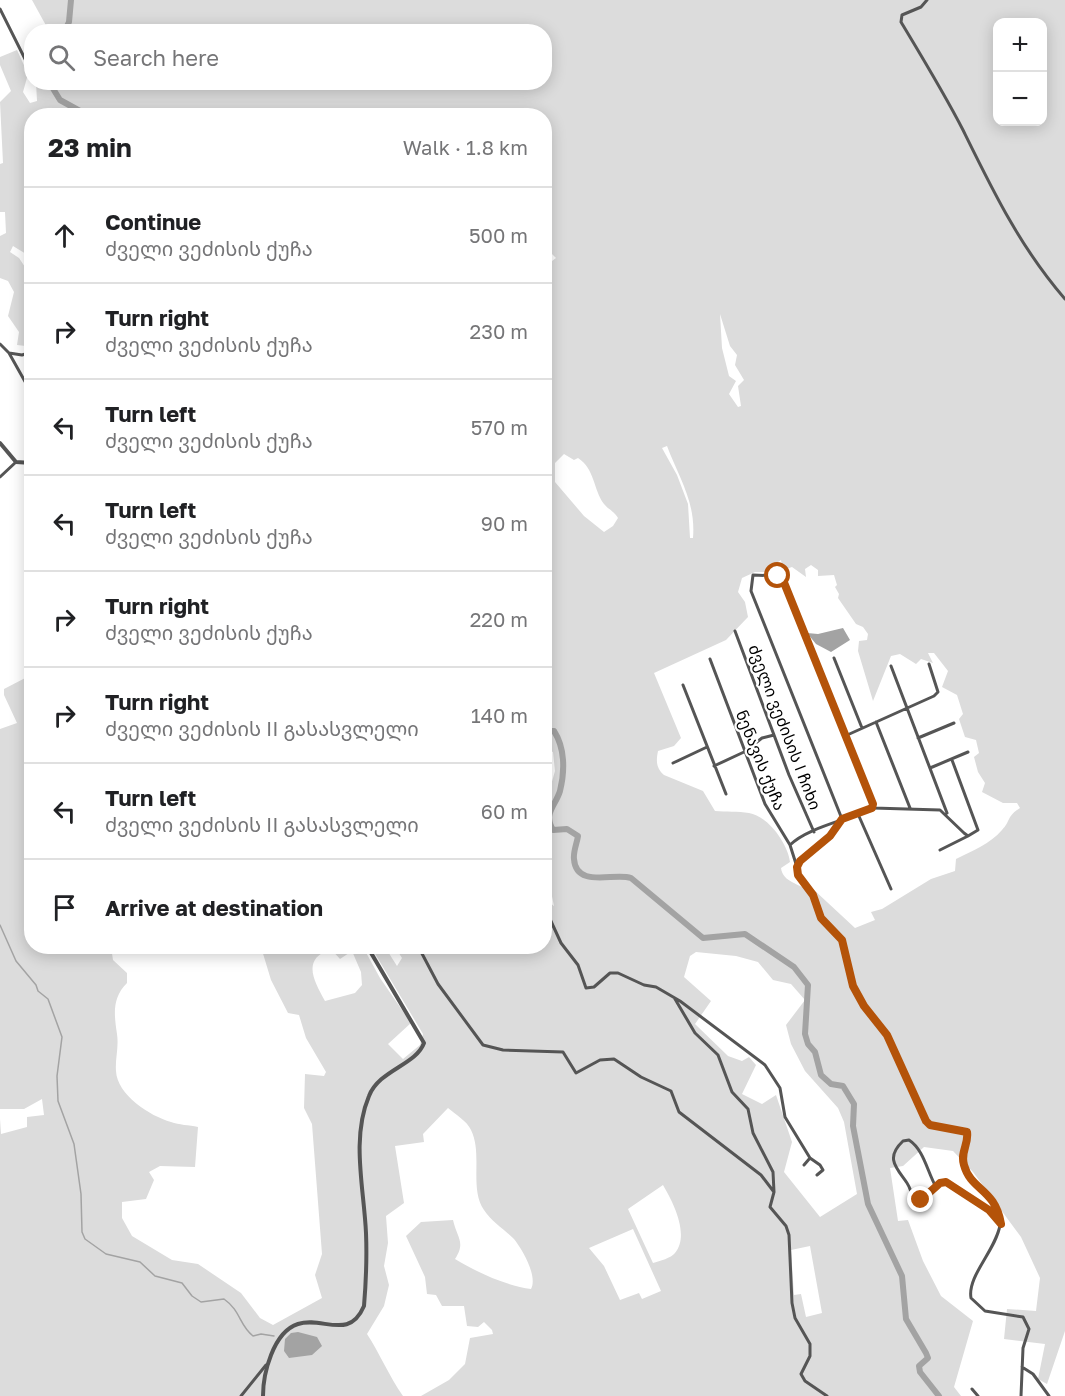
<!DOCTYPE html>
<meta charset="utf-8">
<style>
body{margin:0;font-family:"Golos Text","Noto Sans Georgian",sans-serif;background:#f2f2f2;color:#202124}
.controls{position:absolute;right:18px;top:18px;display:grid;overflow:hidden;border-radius:12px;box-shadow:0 3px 15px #0003}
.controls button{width:54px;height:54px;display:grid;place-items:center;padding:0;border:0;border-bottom:2px solid #e0e0e0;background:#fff;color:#202124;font:30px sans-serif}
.stop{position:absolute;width:18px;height:18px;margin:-14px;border:4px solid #b45309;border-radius:50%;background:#fff}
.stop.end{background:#b45309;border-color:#fff;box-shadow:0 2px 6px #0008}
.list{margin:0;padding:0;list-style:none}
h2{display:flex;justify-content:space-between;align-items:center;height:78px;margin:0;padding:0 24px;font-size:26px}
h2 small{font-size:20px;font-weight:400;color:#757577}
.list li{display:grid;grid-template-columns:39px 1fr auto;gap:18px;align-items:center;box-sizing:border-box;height:96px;padding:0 24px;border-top:2px solid #e0e0e0}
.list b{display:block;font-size:22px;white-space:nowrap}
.list p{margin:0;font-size:20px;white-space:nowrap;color:#757577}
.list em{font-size:20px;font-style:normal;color:#757577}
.icon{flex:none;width:33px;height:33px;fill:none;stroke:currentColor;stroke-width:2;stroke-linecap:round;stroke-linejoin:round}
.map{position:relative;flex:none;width:1065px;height:1396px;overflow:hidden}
.search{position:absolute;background:#fff;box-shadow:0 3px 15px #0003;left:24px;top:24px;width:528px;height:66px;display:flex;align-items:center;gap:15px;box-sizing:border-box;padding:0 21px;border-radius:24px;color:#757577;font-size:22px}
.panel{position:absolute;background:#fff;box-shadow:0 3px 15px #0003;left:24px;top:108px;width:528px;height:846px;border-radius:24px}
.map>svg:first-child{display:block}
</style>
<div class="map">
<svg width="1065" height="1396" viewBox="0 0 1065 1396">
<rect width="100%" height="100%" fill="#fff"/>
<!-- green -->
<path fill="#dcdcdc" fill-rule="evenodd" d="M32,0H1065V1331L1047,1384L1038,1379L1045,1344L1004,1339L1007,1309L1036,1311L1040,1278L1021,1237L973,1172L953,1151L924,1147L903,1166L890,1168L898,1221L908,1220L923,1261L941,1296L973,1321L954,1387L961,1396H421L449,1380L465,1364L470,1338L493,1334L492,1330L484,1322L478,1327L467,1326L464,1306H442L436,1295L427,1294L425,1277L406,1236L421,1222L453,1220C457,1238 466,1242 455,1259C476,1272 507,1286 531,1289C538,1276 522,1249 514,1239C504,1229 492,1222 484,1210C469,1188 483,1154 471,1130C467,1121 455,1114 448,1108L423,1134L424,1142L395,1146L404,1203L386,1216L388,1243L384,1266L389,1285L384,1306L367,1334C380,1354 389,1376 403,1396H0V1119L1,1134L27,1127V1117L44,1115L42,1099L24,1109H0V729L17,723L4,695V689L31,675L32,946L111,947L113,960L127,973V983C112,998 114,1014 117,1034C119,1047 115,1059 116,1071C117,1095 150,1116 171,1122C179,1125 189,1125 198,1127L195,1167L160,1166L149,1172L154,1180L146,1199L122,1202V1218L132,1236L172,1260L198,1264L241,1293L260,1318L273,1325L322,1298L315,1275L322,1254L312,1124L304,1108L305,1074L324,1076L326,1072L306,1038L299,1015L288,1013L271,980L261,947H363L380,978L411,1023L388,1044L403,1059L420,1045L423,1034L371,947H385L397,966L402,958L395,947L544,946L545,899L554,906L548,877L552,874L547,862L544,861L545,806L555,771L553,752L548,750L544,759V267L556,258L552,254L545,260L544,116H32L31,257L13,246L10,252L19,258L31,276V355L26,346L17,345L19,332L8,316L14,292L8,281L0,278V236L6,233L5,212H0V164L3,163L0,102L11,91L0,65V57L17,50L28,74L23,92L30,103L37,101L36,82H544V32L49,31ZM998,22H1042V122H998ZM720,314L730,346L737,355L735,365L744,380L738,386L741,406L738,407L729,394L736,381L729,376L722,348ZM667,446C679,478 696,502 693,538H690L688,504L677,475L662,448ZM564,454L574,460L578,458C595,469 593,489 604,504C609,510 614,511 618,518L613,526L604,532L584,516L555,482V463ZM781,560L783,570L792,567L806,577L805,569L811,565L818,570V576L834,575L837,585L835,587L839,594L838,598L856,624L863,627L868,634L867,640L859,641L858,651L873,701L891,656L900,654L916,664L921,659L933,663L928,653H934L948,671L942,687L957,695L963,714L959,719L965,737L976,740L979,753L974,757L978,772L985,783L982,792L1003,803H1017L1020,808C1006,817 1011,821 1002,830C990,844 972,851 956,859L955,871L931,879L882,909L871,912L875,920L855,928L813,889L809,892C800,883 783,883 781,868L790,862C788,844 768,816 749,813C738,811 726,812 715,811L703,791L664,775C656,768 656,761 658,751L674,746L681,738L654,673L726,640L748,617L745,602L738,592L742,578L755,572H778L775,564ZM331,949L340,959L352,951L361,972L362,985L355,993L325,1001C314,981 301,959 331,949ZM696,952L736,956L758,962L773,980L791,984L805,1000L786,1025L791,1044L805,1071L838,1108L844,1122L857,1194L820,1217L784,1172L792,1142L776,1095L762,1104L742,1094L756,1065L749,1057L742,1061L728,1056L695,1024L711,1001L684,977L690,956ZM663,1185C673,1202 690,1235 675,1253C671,1258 660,1261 653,1263L628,1209ZM633,1229L661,1291L642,1299L639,1293L620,1300L604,1266L589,1248ZM810,1246L822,1313L806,1317L801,1294L794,1295L791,1250Z"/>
<!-- water -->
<path fill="#a3a3a3" d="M843,628L850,640L831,652L816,644L807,633L818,634Z
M298,1332L317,1337L322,1346L312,1355L289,1358L284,1351L285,1339L291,1333Z"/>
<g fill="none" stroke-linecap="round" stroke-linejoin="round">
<!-- stream -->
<path stroke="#a3a3a3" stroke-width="1.5" d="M0,925L16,961L36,985L38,991L48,999L62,1037L57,1076L58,1101L74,1144L81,1194L82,1232L85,1239L106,1254L140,1262L155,1276L182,1283L192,1296L201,1302L224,1299C241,1311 239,1325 253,1336L261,1334L274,1336"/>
<!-- river -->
<path stroke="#a3a3a3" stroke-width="6" d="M64,32L69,22L71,0
M49,82L60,100L89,116
M544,731H554C565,748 565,771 560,791C555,807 543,813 553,830L567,829L578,836C577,843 573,852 574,859C576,889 615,872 631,878L703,938L745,934L794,967L808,985L805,1034L808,1044L815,1052L821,1075L831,1084L843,1086L854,1104L853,1126L868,1204L902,1276L906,1319L926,1353L928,1358L919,1366L920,1372L939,1396"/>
<!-- minor -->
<path stroke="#555" stroke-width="3" d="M927,0L921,7L902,15L901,22C922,57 944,93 963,130C993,191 1020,247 1065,299
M0,9L30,69
M0,344L9,353L22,355L32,352
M9,353L32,394
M0,477L16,462
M735,631L789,775L814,832
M834,658L862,728
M710,659L765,804L790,845L797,867
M891,666L947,813
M683,685L726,794
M876,722L910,808
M845,736L934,696L938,692L929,664
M918,738L954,723
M673,763L707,747
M714,766L744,752L762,738L774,735
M930,768L968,752
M873,808L940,810L964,833L968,836L978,830L952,760
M858,814L891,889
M838,822L830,836L800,861L797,867L798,875L813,895L821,918L842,940L853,986L864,1006L887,1035L926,1121L930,1125L967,1132C970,1145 960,1154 965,1168C973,1189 1005,1198 1000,1225C996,1250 967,1276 971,1298L985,1311L1023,1317L1029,1329L1023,1348L1021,1396
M790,845C808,827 849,820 872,808L873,804L783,580L778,576L753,575L751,591L842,819
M940,850L968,836
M544,906L561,943L578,965L586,988L594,987L610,973H618L644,985L656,987L680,1001L765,1065L780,1088L785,1117L810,1158L804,1165
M418,946L438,984L483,1045L503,1050L563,1052L576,1073L600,1060L614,1059L641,1077L671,1091L679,1112L761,1175L774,1192
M675,999L695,1033L718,1055L732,1092L748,1109L753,1133L773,1172L774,1192L770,1207L786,1226L789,1235L792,1303L795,1318L810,1344V1356L801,1374L805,1381L827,1396
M810,1158L820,1165L823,1170L817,1175
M936,1187C927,1171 924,1150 909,1140L903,1141C885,1158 896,1167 907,1183C911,1189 911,1195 916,1200C929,1199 933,1185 946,1182L989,1210L1000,1223
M1022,1367L1033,1374L1049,1396
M972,1389L978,1396
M241,1396L266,1365"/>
<!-- tertiary -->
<path stroke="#555" stroke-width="4" d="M0,443L16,462L32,463
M263,1396C263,1374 273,1332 298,1324C323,1316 349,1341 364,1306C366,1282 367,1258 366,1233C364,1188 351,1139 369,1096C379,1070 416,1065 424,1043L367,946"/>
</g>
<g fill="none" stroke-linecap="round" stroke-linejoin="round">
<!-- route -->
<path stroke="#b45309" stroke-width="8" d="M778,576L783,580L873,804L872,808L842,819L830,836L800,861L797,867L798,875L813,895L821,918L842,940L853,986L864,1006L887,1035L926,1121L930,1125L967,1132C969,1144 960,1152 964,1165C971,1191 995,1188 1001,1224L989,1210L946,1182L940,1183L921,1200"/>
</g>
<g text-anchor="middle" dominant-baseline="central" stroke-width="4.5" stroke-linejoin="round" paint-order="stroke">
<!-- street labels -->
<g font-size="16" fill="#000" stroke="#fff">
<text transform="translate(785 727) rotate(69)">ძველი ვეძისის I ჩიხი</text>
<text transform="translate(761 760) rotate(68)">ნენავის ქუჩა</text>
</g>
</g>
</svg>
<div class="controls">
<button>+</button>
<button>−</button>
</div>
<div class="stop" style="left:778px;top:576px"></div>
<div class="stop end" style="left:921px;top:1200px"></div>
<div class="search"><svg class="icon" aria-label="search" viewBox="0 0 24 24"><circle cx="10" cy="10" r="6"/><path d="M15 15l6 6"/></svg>Search here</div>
<section class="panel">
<h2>23 min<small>Walk · 1.8 km</small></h2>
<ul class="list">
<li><svg class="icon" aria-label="ahead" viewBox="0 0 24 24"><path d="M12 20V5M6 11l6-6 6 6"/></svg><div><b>Continue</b><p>ძველი ვეძისის ქუჩა</p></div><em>500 m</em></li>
<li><svg class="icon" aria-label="right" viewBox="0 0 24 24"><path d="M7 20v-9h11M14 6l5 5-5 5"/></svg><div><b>Turn right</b><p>ძველი ვეძისის ქუჩა</p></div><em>230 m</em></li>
<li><svg class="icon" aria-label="left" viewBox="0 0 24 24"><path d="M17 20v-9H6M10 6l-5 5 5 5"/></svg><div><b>Turn left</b><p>ძველი ვეძისის ქუჩა</p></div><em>570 m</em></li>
<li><svg class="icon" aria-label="left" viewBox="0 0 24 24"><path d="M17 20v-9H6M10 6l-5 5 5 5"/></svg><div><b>Turn left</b><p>ძველი ვეძისის ქუჩა</p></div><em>90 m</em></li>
<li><svg class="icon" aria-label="right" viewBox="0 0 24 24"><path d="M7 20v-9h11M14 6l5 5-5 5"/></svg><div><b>Turn right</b><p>ძველი ვეძისის ქუჩა</p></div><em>220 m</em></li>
<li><svg class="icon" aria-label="right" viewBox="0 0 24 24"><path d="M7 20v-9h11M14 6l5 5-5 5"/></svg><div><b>Turn right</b><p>ძველი ვეძისის II გასასვლელი</p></div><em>140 m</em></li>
<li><svg class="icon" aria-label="left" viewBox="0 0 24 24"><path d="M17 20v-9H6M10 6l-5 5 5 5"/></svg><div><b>Turn left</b><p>ძველი ვეძისის II გასასვლელი</p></div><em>60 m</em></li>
<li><svg class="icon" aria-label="arrive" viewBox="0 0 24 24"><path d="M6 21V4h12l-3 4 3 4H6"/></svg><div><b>Arrive at destination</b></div></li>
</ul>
</section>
</div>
